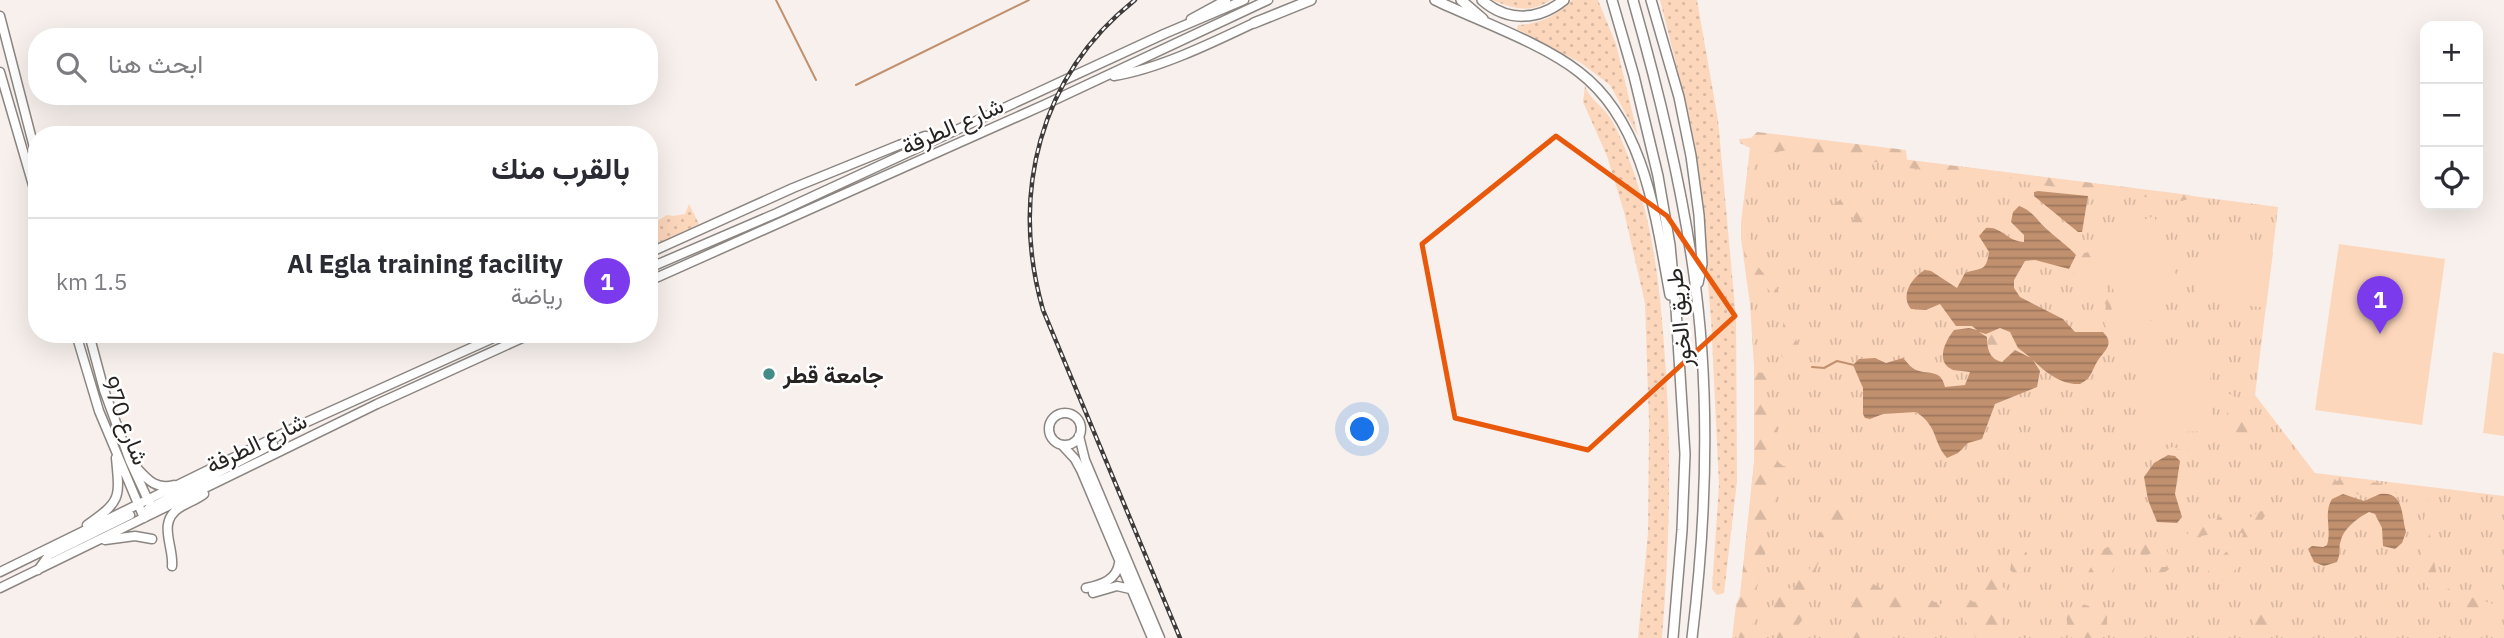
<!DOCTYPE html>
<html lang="ar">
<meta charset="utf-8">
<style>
body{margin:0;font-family:"IBM Plex Sans",Vazirmatn,sans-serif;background:#f2f2f3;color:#2b2b33;direction:rtl}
.controls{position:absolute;right:21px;top:21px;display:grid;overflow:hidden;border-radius:14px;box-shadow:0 7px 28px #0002}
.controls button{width:63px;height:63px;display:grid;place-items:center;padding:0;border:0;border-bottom:2px solid #e1e1e2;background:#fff;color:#2b2b33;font:35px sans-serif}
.you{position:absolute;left:1363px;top:430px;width:24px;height:24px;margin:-18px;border:5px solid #fff;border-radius:50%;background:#1a73e8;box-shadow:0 0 0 10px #1a73e833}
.badge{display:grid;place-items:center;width:46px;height:46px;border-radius:50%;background:#7c3aed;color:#fff;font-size:23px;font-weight:700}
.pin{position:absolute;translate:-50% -58px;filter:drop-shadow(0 2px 4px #0008)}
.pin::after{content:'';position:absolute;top:37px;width:24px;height:21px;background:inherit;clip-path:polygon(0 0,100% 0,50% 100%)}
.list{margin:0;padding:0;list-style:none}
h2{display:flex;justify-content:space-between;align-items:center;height:91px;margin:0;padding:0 28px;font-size:30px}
h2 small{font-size:23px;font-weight:400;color:#7c7c81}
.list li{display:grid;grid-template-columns:46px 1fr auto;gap:21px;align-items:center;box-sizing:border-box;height:126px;padding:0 28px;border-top:2px solid #e1e1e2}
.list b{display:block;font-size:26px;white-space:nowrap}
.list p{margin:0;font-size:23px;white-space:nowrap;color:#7c7c81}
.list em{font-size:23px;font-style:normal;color:#7c7c81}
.icon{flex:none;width:38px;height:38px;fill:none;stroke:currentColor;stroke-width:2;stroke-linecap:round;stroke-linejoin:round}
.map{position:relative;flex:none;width:2504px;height:638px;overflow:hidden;direction:ltr}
.search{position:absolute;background:#fff;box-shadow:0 7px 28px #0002;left:28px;top:28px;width:630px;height:77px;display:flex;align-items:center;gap:18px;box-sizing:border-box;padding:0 24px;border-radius:28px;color:#7c7c81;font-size:26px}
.panel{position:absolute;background:#fff;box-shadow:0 7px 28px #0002;left:28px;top:126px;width:630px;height:217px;border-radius:28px;direction:rtl}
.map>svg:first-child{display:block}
</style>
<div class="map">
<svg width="2504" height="638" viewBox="0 0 2504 638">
<defs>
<pattern id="grass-tufts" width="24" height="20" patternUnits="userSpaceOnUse" patternTransform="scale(1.75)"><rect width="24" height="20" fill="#fdd7bc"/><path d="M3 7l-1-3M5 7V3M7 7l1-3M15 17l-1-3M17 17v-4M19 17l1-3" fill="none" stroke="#d9b8a1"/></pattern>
<pattern id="forest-firs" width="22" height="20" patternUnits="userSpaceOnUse" patternTransform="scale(1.75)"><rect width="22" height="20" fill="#fdd7bc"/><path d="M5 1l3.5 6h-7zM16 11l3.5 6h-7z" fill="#d9b8a1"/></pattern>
<pattern id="garden-dots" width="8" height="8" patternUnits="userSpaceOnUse" patternTransform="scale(1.75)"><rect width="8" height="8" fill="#fdd7bc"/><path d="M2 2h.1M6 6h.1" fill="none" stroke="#d9b8a1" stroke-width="1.8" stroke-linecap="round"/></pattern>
<pattern id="water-rules" width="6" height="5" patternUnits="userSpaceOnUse" patternTransform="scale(1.75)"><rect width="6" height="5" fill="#c1916f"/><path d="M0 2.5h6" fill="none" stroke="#9d765b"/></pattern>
</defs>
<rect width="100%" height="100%" fill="#f7f0ec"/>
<!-- grass -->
<path fill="url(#grass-tufts)" d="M1753,140L2278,207L2255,395L2315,473L2504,496V638H1732L1736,605L1740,596L1754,463V366L1750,304L1741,239V222L1750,148Z"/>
<!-- forest -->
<path fill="url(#forest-firs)" d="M1757,132L1906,150L1907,160L2190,195L2188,199L2182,201L2040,185L2010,178L1979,177L1936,172L1932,175L1919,169L1894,167L1878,162L1863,163L1836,156L1804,157L1788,150L1771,153L1757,151L1752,182L1747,186L1750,148L1740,143L1739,139L1751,138Z
M1843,198L1859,204L1862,214V221L1869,232L1863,235L1852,228L1850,224L1854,219L1852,216L1847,222L1833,217L1831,206Z
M1741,222L1750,240L1762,241L1752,248L1755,263L1778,291L1787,308L1799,349L1797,353L1787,358L1782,357C1776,338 1788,328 1781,309C1780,306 1770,292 1769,290C1764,285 1760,286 1757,279L1747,281Z
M2088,252C2097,269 2112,293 2112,313L2109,318L2118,323L2119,329L2115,331C2099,329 2105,316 2106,305L2099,294L2098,284L2087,277L2073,273L2082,254Z
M2002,329L2010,334L2014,346L2005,359L2001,361L1995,357L1994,351L1988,347L1987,335Z
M1754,372L1766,373L1774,376V381L1764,391L1763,403L1777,422L1778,462L1783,466L1805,469L1785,480L1770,510L1765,539V565L1757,586L1751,638H1739L1738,629L1742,621L1736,605L1740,596L1754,463Z
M2230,394C2248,402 2254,434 2240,447L2229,445L2226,398Z
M2173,447L2183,451L2196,448L2207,449L2211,454L2197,459L2188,456L2180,458L2167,453V449Z
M2320,479L2336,481L2346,479L2353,484L2359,481L2369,485L2374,482C2383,485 2389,484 2397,485C2407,486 2416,491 2426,490L2430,498L2427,505L2421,508L2412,506C2408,494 2387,488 2373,493C2371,493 2370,495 2368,495C2357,498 2349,486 2329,493L2324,492L2317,483Z
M1851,503L1859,508L1858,521L1848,534L1830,543C1822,559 1817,560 1814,580L1812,581C1806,572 1811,569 1812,560C1813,556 1811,552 1812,549C1813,539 1821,530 1829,527L1828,519L1831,512Z
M2431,506L2434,508L2427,528C2434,538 2433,568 2439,582L2452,591L2496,605V613C2479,615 2436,602 2427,586C2420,574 2423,556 2422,542C2422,530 2422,515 2431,506Z
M2264,510L2267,513L2260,523L2254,543L2243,549L2240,545L2243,534L2240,532C2246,521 2251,514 2264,510Z
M2221,517L2223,521L2213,526L2212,534L2201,536L2202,545L2200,550L2185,546C2184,537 2193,521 2203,519C2209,518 2214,519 2221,517Z
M2118,537C2126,551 2115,565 2109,578L2098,582L2089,581L2086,576C2096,561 2094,551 2111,546L2114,538Z
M2140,538L2147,539L2149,543L2147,547L2151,550L2152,553L2145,556L2147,559L2150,558L2153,565L2157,563L2160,567H2166L2167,564L2161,548L2155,543L2158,542L2164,546L2173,562C2169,572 2161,577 2151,572L2150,566L2143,565L2138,542Z
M2233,545L2237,546L2241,556C2237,571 2227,585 2210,580L2207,574L2209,569Z
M2022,547L2027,553L2026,565L2022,572L2015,575L2010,570L2013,554L2018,548Z
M1989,568L1998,572L2000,585L2007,590L2006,594L1998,592L1993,595L1999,603L1995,611L2002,621L2000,638H1975L1974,634L1979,631V625L1975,622L1966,623L1963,614L1957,617L1954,616L1952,609L1949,608L1944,613L1932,610L1921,615L1910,609L1908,611L1890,610L1866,614L1865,617L1870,626L1867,632L1868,638H1834L1844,629L1846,610L1853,601V586L1857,581L1866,578C1873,586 1898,597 1909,599C1915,600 1921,597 1927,597L1939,605L1960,595L1965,600H1971L1973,602L1986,598V595H1981L1978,592Z
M1799,580L1805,586L1807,614L1804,616C1801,625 1792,629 1788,638H1778C1760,622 1773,591 1795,587Z
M2259,602L2271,604L2270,618L2272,625L2270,627V638H2254V614Z
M2082,604L2089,606L2092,613L2096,608H2100L2107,616V626L2095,638H2072C2065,623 2062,608 2082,604Z"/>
<!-- garden -->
<path fill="url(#garden-dots)" d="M1492,0H1551C1528,14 1516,9 1492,0Z
M1572,0H1598L1616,44L1638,136L1610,85L1581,63L1517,29L1518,25C1539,24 1557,16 1572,0Z
M1660,0H1697L1718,120L1736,318L1737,481L1724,593L1717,595L1712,589L1719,485L1711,318L1697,165L1687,107Z
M1585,86C1590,100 1603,106 1611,119C1620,134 1628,156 1634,173C1653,228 1660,287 1664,345C1672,443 1670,541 1662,638H1638L1648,533L1649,423L1645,303L1624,212L1607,156L1583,102Z
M689,204L699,224L649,248V226L667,215L673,216L685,214Z"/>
<!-- pitch -->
<path fill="#fdd7bc" d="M2154,216L2184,296L2124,318L2094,238Z
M2201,244L2273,252L2266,308L2197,298L2194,291Z
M2339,244L2445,259L2422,425L2315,410Z
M2135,320L2166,321L2165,340H2135Z
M2209,345L2212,431L2145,433L2143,346Z
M2493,352L2504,354V436L2483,433Z"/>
<!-- water -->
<path fill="url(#water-rules)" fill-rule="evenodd" d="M2038,191L2088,196L2082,232H2078L2034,196V192Z
M2019,206C2033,210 2039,224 2050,232C2059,240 2068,246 2076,255L2069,269L2035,260L2025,261L2014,280V288L2020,297L2063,319L2075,332H2103C2116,345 2103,351 2097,362C2091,372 2092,378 2080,384C2061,385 2045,372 2033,360L2040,371L2037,387L1995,404L1982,439L1968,443L1958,453L1947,458C1932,441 1939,427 1916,412L1883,414L1870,419L1865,418L1863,414V388L1853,365L1859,359L1875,358L1886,363L1903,358C1907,362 1911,368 1916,370C1930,375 1941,369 1945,387L1965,385L1970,372C1965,371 1958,371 1953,370C1934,362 1946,340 1954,330L1969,328L1977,330L1972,326H1956L1940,304L1926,310L1911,309C1900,296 1911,278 1925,270L1931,271L1957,288L1965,273C1981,267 1986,273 1989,252L1979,236L1986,228C2001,226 2008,242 2024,242V235L2011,222L2013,212ZM2000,328L2010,332L2018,348L2031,358L2015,350L2002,362C1989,359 1987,348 1987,337L1979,332L1986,334Z
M2168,455L2175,456L2180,461L2175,494L2182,517L2177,523L2157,522L2148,500L2144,477L2154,463Z
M2380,494C2405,491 2401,516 2406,532L2402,543L2395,549L2383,546L2382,528L2375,514L2369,512C2359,517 2344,528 2341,540C2338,548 2341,554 2337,562L2324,566L2314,562L2308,549L2312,546L2323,547L2327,545C2332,529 2323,514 2332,499L2343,494L2364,501Z"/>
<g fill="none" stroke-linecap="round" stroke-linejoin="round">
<!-- stream -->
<path stroke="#c1916f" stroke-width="2" d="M776,0L816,80
M856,85L1029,0
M1812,367L1824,368L1837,361L1854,365"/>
<!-- major casing -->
<g stroke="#8c8682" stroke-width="11">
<path id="major" d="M0,16L37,159
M1191,19L1226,0
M0,72L37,199
M1114,76C1159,69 1216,41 1258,21
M649,253L793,188L899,145L925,136L940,137
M649,268L777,213L1164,34L1244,0
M649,281L1046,104L1268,0
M76,334L99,411L144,518
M89,334L104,390L130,461L154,513
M1049 429a16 16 0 1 1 32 0a16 16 0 1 1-32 0Z
M1079,436L1085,460L1160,638
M1062,445L1075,459L1081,470L1152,638
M135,466C147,479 155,490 174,485
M148,509L273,444
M87,525C121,501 120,499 116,458
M105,540L135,536L152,539
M172,566C174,546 157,523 179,508C187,503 196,500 204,494
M38,570L49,555L130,515
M0,572L298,426L502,334
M0,588L377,404L531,334
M1086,588C1101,585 1117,580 1119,563
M1093,593L1117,586L1130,589"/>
</g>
<!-- highway casing -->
<g stroke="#8c8682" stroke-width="12">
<path id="highway" d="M1435,0C1479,21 1542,43 1579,72C1645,122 1656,219 1670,295
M1461,0L1483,19
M1482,0C1507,22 1538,21 1564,0
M1612,0L1634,76L1658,176L1670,245L1676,309L1685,454L1682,530L1673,638
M1633,0C1658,88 1680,177 1693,268C1711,391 1707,515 1692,638
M1651,0L1679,97L1691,156L1699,215L1702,264L1698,283
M1254,23L1311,0"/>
</g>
<!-- major -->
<use href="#major" stroke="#fff" stroke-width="8"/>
<!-- highway -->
<use href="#highway" stroke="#fff" stroke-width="9"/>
<!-- rail casing -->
<g stroke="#3e3b3a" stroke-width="4.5">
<path id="rail" d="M1135,0C1039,76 1010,194 1043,310L1180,638"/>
</g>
<!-- rail -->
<use href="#rail" stroke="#fff" stroke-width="2" stroke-dasharray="5" stroke-linecap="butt"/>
</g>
<!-- marked area -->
<path fill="none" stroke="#e8590c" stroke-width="5" stroke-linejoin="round" d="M1556,136L1667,216L1735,316L1588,450L1455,418L1422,244Z"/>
<!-- markers -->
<circle fill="#468c86" stroke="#fff" stroke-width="2.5" cx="769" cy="374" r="7"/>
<g text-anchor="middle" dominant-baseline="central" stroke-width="5" stroke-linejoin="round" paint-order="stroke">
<!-- street labels -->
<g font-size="23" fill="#262322" stroke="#fff">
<text transform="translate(952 125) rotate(-24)">شارع الطرفة</text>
<text transform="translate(1678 318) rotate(-96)">طريق الخور</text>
<text transform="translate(126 420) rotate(69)">شارع 970</text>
<text transform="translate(256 442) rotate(-26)">شارع الطرفة</text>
</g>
<!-- poi labels -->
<g font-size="23" font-weight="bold" fill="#262322" stroke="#fff" text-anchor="start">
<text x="783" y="374">جامعة قطر</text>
</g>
</g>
</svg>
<div class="controls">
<button>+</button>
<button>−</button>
<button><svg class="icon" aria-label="locate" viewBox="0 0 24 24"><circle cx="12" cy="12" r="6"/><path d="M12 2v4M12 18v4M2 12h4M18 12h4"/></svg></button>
</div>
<div class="you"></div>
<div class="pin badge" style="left:2380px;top:334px">1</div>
<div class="search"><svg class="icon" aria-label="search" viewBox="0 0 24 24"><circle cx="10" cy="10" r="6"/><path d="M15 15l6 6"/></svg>ابحث هنا</div>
<section class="panel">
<h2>بالقرب منك<small></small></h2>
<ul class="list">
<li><span class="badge">1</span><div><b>Al Egla training facility</b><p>رياضة</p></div><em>1.5 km</em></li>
</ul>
</section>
</div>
